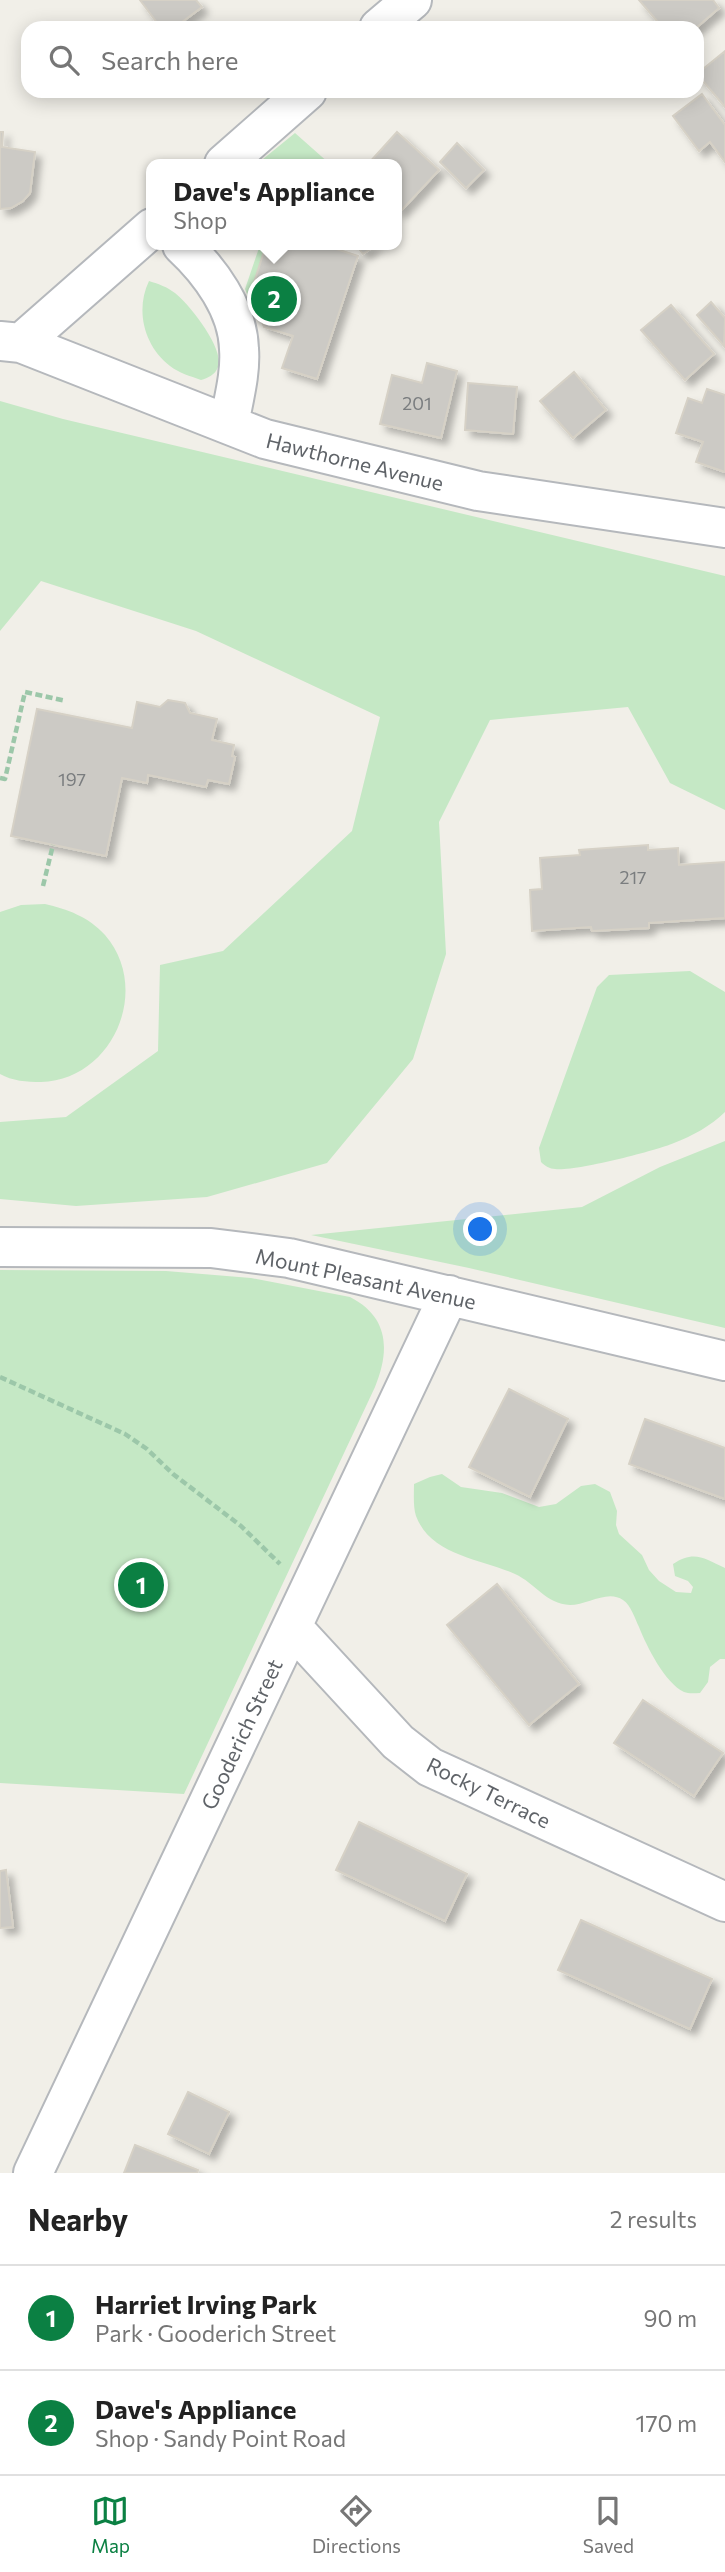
<!DOCTYPE html>
<meta charset="utf-8">
<style>
body{margin:0;font-family:Commissioner,sans-serif;background:#f6f6f6;color:#222}
.you{position:absolute;left:481px;top:1230px;width:24px;height:24px;margin:-18px;border:5px solid #fff;border-radius:50%;background:#1a73e8;box-shadow:0 0 0 10px #1a73e833}
.badge{display:grid;place-items:center;width:46px;height:46px;border-radius:50%;background:#0b8043;color:#fff;font-size:23px;font-weight:700}
.pin{position:absolute;translate:-50% -50%;border:4px solid #fff;box-shadow:0 2px 7px #0006}
.popup{position:absolute;left:146px;top:159px;width:256px;height:91px;box-sizing:border-box;display:grid;place-content:center;border-radius:14px;background:#fff;filter:drop-shadow(0 2px 5px #0005);font-size:23px;white-space:nowrap;color:#767676}
.popup b{font-size:26px;color:#222}
.popup::after{content:'';position:absolute;left:50%;top:100%;margin-left:-14px;border:14px solid transparent;border-top-color:#fff}
.list{margin:0;padding:0;list-style:none}
h2{display:flex;justify-content:space-between;align-items:center;height:91px;margin:0;padding:0 28px;font-size:30px}
h2 small{font-size:23px;font-weight:400;color:#767676}
.list li{display:grid;grid-template-columns:46px 1fr auto;gap:21px;align-items:center;box-sizing:border-box;height:105px;padding:0 28px;border-top:2px solid #e0e0e0}
.list b{display:block;font-size:26px;white-space:nowrap}
.list p{margin:0;font-size:23px;white-space:nowrap;color:#767676}
.list em{font-size:23px;font-style:normal;color:#767676}
.icon{flex:none;width:38px;height:38px;fill:none;stroke:currentColor;stroke-width:2;stroke-linecap:round;stroke-linejoin:round}
.map{position:relative;flex:none;width:725px;height:2173px;overflow:hidden}
.search{position:absolute;background:#fff;box-shadow:0 4px 18px #0003;left:21px;right:21px;top:21px;height:77px;display:flex;align-items:center;gap:18px;box-sizing:border-box;padding:0 24px;border-radius:21px;color:#767676;font-size:26px}
.sheet{height:301px;background:#fff}
nav{display:flex;justify-content:space-around;align-items:center;box-sizing:border-box;height:98px;border-top:2px solid #e0e0e0;background:#fff;font-size:19px;color:#767676}
nav a{display:grid;justify-items:center;gap:4px}
nav .on{color:#0b8043}
.map>svg:first-child{display:block}
</style>
<div class="map">
<svg width="725" height="2173" viewBox="0 0 725 2173">
<defs>
<filter id="shadow"><feDropShadow dx="6" dy="6" stdDeviation="3.5" flood-color="#0004"/></filter>
</defs>
<rect width="100%" height="100%" fill="#f1efe8"/>
<!-- green -->
<path fill="#c5e8c5" d="M295,133L330,164H257Z
M260,245H266L251,292L253,299L250,301L245,289Z
M149,281C159,284 167,287 175,293C189,304 225,349 218,367C215,375 208,378 201,380C190,376 179,373 170,366C144,346 135,310 149,281Z
M0,401L63,419L725,576V810L670,783L628,707L490,720L439,822L446,954L413,1059L327,1163L207,1197L76,1206L0,1199V1122L66,1117L158,1051L160,965L223,951L352,831L380,717L196,631L41,581L0,631Z
M45,904C67,909 89,917 105,935C152,989 113,1080 41,1082C27,1082 12,1081 0,1074V912L21,905Z
M690,971L725,992V1112C711,1126 692,1136 674,1143C655,1151 573,1172 555,1169C550,1169 545,1166 541,1162L539,1148L597,987L609,975Z
M725,1141V1328L469,1268L311,1235L582,1207L660,1167Z
M0,1270L166,1271L251,1278L350,1297C389,1317 390,1350 375,1387L184,1794L0,1783Z
M442,1474L461,1487L502,1493L539,1507L556,1504L581,1486L595,1484L610,1492L617,1511L616,1525L619,1534L642,1555L649,1570L659,1581L676,1592L691,1593L693,1587L688,1581L675,1576L673,1564C694,1550 704,1558 725,1568V1659H720L710,1667L708,1682L700,1693C695,1693 689,1694 684,1692C665,1683 647,1647 639,1627C635,1619 631,1605 623,1600C608,1589 587,1605 570,1605C546,1604 535,1583 515,1574C482,1559 431,1556 416,1516C413,1507 414,1494 414,1484L430,1477Z"/>
<!-- building -->
<path fill="#cccac5" stroke="#d6d1c6" stroke-width="2" filter="url(#shadow)" d="M140,0H196L202,7L174,28H161Z
M639,0H713L719,8L696,28H663Z
M725,51V107L697,74Z
M702,94L725,125V162L710,142L699,151L673,116Z
M0,132H3L2,147L35,152L30,193L23,201L11,208L0,209Z
M397,132L439,170L400,212L396,209V164H368Z
M457,143L484,170L466,188L440,162Z
M266,245H324L358,256L317,379L282,368L293,336L264,327L256,307L251,292Z
M356,245H376L363,254Z
M711,302L725,318L724,346L697,315Z
M671,305L714,354L685,380L641,330Z
M427,363L457,371L441,438L380,424L392,375L422,383Z
M574,372L606,410L573,438L540,401Z
M468,383L517,387L513,434L465,430Z
M707,389L725,395V472L696,462L703,442L676,433L688,398L702,403Z
M168,700L185,703L190,713L217,719L212,740L234,745L232,756L235,757L229,784L208,780L206,787L148,775L147,783L122,778L106,856L11,836L37,709L132,728L137,702L160,707Z
M648,845V850L678,848L679,865L725,862V918L649,923V928L592,931L591,927L532,931L530,890L542,889L540,858L580,855L579,850Z
M509,1389L568,1419L530,1497L469,1467Z
M645,1419L725,1448V1499L629,1464Z
M497,1584L579,1684L529,1725L447,1625Z
M643,1700L723,1753L694,1796L614,1743Z
M359,1822L467,1874L445,1921L336,1870Z
M6,1870L13,1927L0,1928V1871Z
M581,1920L712,1979L690,2029L558,1970Z
M188,2092L229,2112L209,2154L168,2134Z
M135,2145L198,2170L197,2173H124Z"/>
<g fill="none" stroke-linecap="round" stroke-linejoin="round">
<!-- minor casing -->
<g stroke="#b5b8bc" stroke-width="42">
<path id="minor" d="M379,28L412,0
M224,164L307,91
M182,245C210,271 238,309 239,349C241,374 233,401 229,425
M0,341L21,343L265,439L478,491L725,528
M21,343L152,228
M0,1247L211,1248L289,1258L725,1361
M292,1627L398,1742L430,1767L725,1902
M33,2173L449,1295"/>
</g>
<!-- path -->
<path stroke="#9cc7a9" stroke-width="4.5" stroke-dasharray="7 3.5" stroke-linecap="butt" d="M0,778L5,779L25,692L66,701
M43,886L53,845
M0,1377L125,1434L147,1449L173,1474L241,1526L280,1564"/>
<!-- minor -->
<use href="#minor" stroke="#fff" stroke-width="38"/>
</g>
<g text-anchor="middle" dominant-baseline="central" stroke-width="5" stroke-linejoin="round" paint-order="stroke">
<!-- number labels -->
<g font-size="18" fill="#7a7d7f">
<text x="417" y="403">201</text>
<text x="72" y="779">197</text>
<text x="633" y="877">217</text>
</g>
<!-- street labels -->
<g font-size="21" fill="#5f6368" stroke="#fff">
<text transform="translate(355 461) rotate(14)">Hawthorne Avenue</text>
<text transform="translate(366 1278) rotate(12)">Mount Pleasant Avenue</text>
<text transform="translate(241 1734) rotate(-65)">Gooderich Street</text>
<text transform="translate(489 1792) rotate(26)">Rocky Terrace</text>
</g>
</g>
</svg>
<div class="you"></div>
<div class="pin badge" style="left:141px;top:1585px">1</div>
<div class="pin badge" style="left:274px;top:299px">2</div>
<div class="popup"><b>Dave's Appliance</b>Shop</div>
<div class="search"><svg class="icon" aria-label="search" viewBox="0 0 24 24"><circle cx="10" cy="10" r="6"/><path d="M15 15l6 6"/></svg>Search here</div>
</div>
<section class="sheet">
<h2>Nearby<small>2 results</small></h2>
<ul class="list">
<li><span class="badge">1</span><div><b>Harriet Irving Park</b><p>Park · Gooderich Street</p></div><em>90 m</em></li>
<li><span class="badge">2</span><div><b>Dave's Appliance</b><p>Shop · Sandy Point Road</p></div><em>170 m</em></li>
</ul>
</section>
<nav>
<a class="on"><svg class="icon" aria-label="map" viewBox="0 0 24 24"><path d="M3 6l6-2 6 2 6-2v14l-6 2-6-2-6 2zM9 4v14M15 6v14"/></svg>Map</a>
<a><svg class="icon" aria-label="directions" viewBox="0 0 24 24"><path d="M12 3l9 9-9 9-9-9zM9 14v-3h6M13 9l2 2-2 2"/></svg>Directions</a>
<a><svg class="icon" aria-label="saved" viewBox="0 0 24 24"><path d="M7 4h10v16l-5-4-5 4z"/></svg>Saved</a>
</nav>
